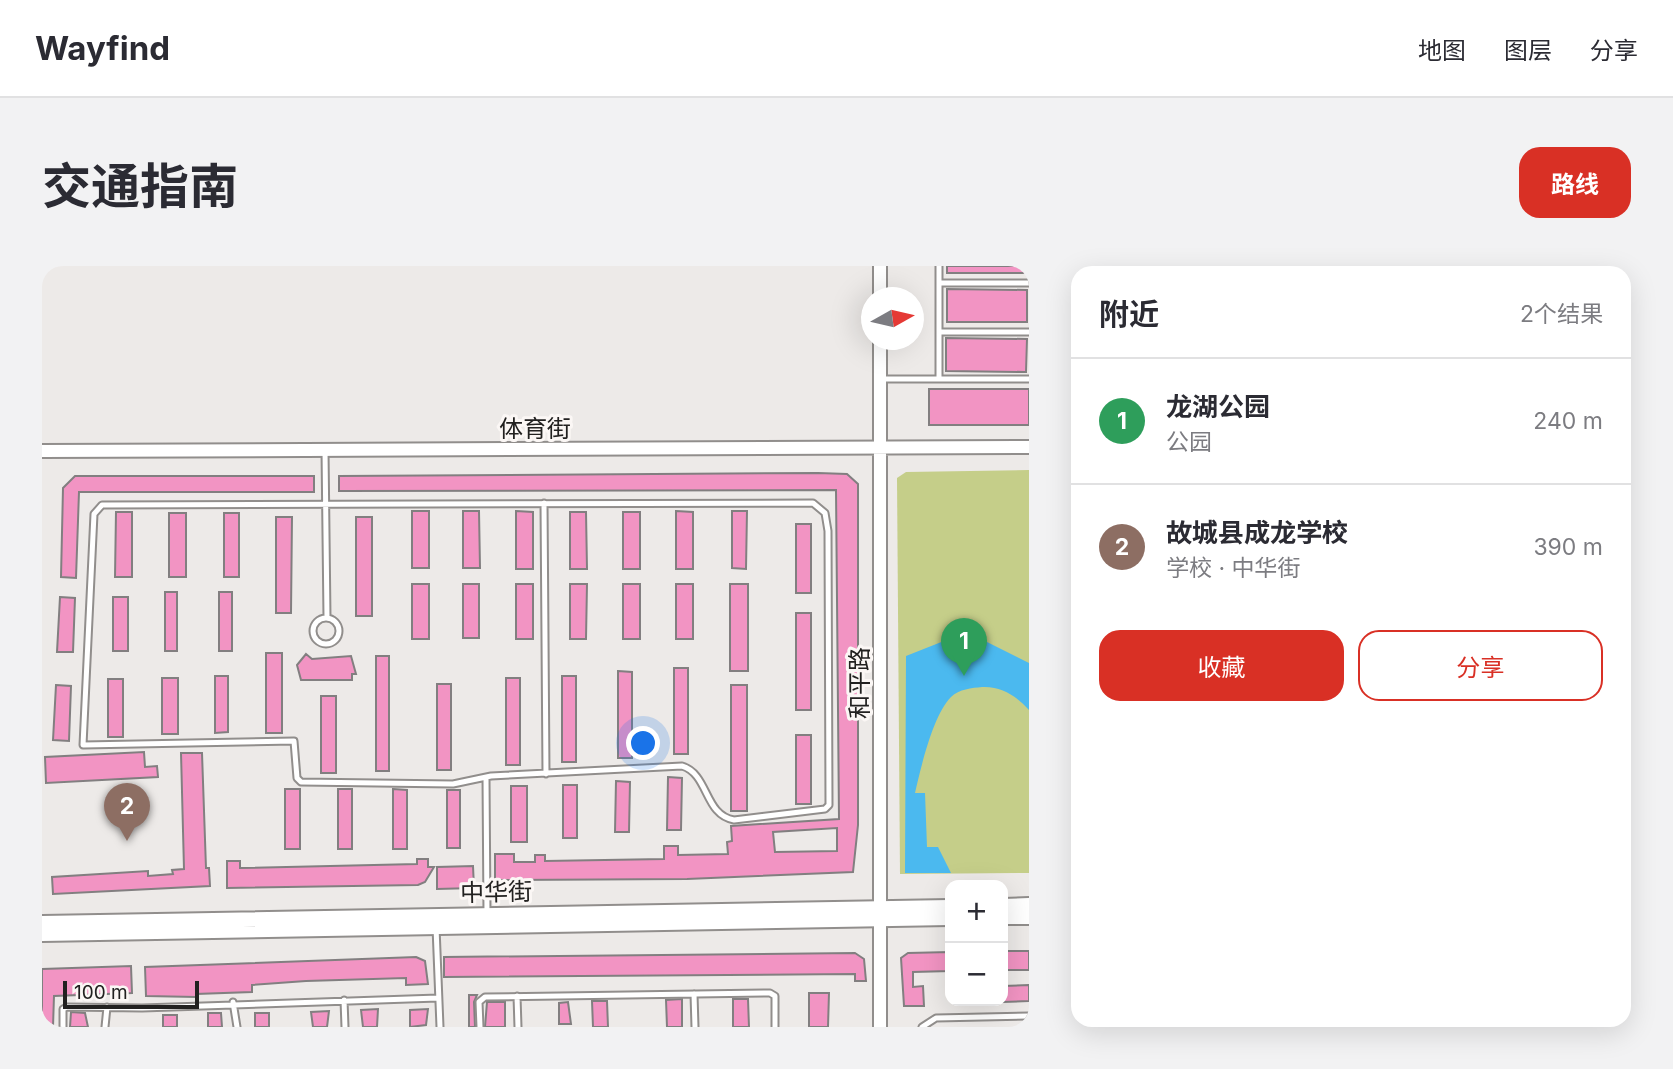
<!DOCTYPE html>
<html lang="zh">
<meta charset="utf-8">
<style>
body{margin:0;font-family:Inter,"Noto Sans SC",sans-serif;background:#f2f2f3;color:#2b2b33}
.controls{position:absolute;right:21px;bottom:21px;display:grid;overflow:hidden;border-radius:14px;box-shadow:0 7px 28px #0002}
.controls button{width:63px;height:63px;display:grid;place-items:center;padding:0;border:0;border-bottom:2px solid #e1e1e2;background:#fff;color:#2b2b33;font:35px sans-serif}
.compass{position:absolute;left:819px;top:21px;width:63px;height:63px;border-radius:50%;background:#fff;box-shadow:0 7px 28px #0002;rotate:82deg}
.scale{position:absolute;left:21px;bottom:18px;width:136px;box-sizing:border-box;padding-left:7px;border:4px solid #222120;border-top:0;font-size:19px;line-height:24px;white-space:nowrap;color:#222120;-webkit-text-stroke:5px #fbf7f5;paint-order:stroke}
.you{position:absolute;left:602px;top:478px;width:24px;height:24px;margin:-18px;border:5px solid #fff;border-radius:50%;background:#1a73e8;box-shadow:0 0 0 10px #1a73e833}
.badge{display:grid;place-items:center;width:46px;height:46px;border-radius:50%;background:#d93025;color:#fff;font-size:23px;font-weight:700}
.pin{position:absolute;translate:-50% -58px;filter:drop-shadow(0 2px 4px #0008)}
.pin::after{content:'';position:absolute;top:37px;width:24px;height:21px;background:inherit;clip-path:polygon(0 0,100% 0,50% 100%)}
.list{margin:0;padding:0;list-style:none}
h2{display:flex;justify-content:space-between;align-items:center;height:91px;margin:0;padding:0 28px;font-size:30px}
h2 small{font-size:23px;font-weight:400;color:#7c7c81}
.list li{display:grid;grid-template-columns:46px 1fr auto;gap:21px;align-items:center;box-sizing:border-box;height:126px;padding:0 28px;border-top:2px solid #e1e1e2}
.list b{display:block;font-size:26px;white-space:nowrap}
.list p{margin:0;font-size:23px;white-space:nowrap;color:#7c7c81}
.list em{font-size:23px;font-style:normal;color:#7c7c81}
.actions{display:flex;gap:14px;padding:21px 28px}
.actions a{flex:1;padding:16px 0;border:2px solid #d93025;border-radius:21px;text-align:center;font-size:24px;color:#d93025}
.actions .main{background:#d93025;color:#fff}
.map{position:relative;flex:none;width:987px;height:761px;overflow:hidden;border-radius:21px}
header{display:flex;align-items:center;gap:42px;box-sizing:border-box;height:98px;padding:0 35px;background:#fff;border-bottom:2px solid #e1e1e2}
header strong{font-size:33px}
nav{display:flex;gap:38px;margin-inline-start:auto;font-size:24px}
.intro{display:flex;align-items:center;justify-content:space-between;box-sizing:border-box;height:168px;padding:0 42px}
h1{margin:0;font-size:49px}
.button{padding:18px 32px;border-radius:21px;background:#d93025;color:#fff;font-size:24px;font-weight:700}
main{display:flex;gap:42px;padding:0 42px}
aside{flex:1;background:#fff;border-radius:21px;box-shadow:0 7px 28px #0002}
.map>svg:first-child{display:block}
</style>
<header>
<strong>Wayfind</strong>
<nav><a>地图</a><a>图层</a><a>分享</a></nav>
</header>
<div class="intro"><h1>交通指南</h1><a class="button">路线</a></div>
<main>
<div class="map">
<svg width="987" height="761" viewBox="0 0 987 761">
<rect width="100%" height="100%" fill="#edeae8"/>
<!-- green -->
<path fill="#c5ce89" d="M987,204V607L858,608L855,212L864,206Z"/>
<!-- water -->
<path fill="#4bb9ef" d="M912,371L941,374L987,397V444C974,430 960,420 940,421C930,422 917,423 909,431C891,449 879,501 873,527H883L885,581H896L909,607H863L864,390Z"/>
<!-- building -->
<path fill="#f294c3" stroke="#827f80" stroke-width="2" fill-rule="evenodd" d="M905,0H985V7H905Z
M905,23L985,24V56H905Z
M904,72L985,73L984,106L904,105Z
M887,123H987V159H887Z
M776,207L805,208L816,218V559L811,606L645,613L453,614V588H472V596H493V589H503V595L622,593V580H636V589L686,588L685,576L690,575L689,560L797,553L794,224L297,225V210ZM795,562V585L733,586L731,566Z
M33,210H272V226H37L34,312L19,311L21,222Z
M370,245H387V302H370Z
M421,245H437L438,302H421Z
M474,245L491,246V303H474Z
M634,245L651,246V303H634Z
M690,245H705L704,303L690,302Z
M74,246H90V311H73Z
M528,246H544L545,303H528Z
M581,246H598V303H581Z
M127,247H144V311H127Z
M182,247H197V311H182Z
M234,251H250L249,347H234Z
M314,251H330V350H314Z
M754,258H769V327H754Z
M370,318H387V373H370Z
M421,318H437V372H421Z
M474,318H491V373H474Z
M528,318H545L544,373H528Z
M581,318H598V373H581Z
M634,318H651V373H634Z
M688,318H706V405H688Z
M123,326H135V385H123Z
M177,326H190V385H177Z
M18,331L33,332L31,386H15Z
M71,331H86V385H71Z
M754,347H769V444H754Z
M224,387H240V467H224Z
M264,388L270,393L309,390L314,408H310V414H259L255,399Z
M334,390H347V505H334Z
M632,402H646V488H632Z
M576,405L590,406V492H576Z
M173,410H186V466L173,467Z
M520,410H534V496H520Z
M120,412H136V468H120Z
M464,412H478V499H464Z
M66,413H81V471H66Z
M395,418H409V504H395Z
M14,419L29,420L27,475L11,474Z
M689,419H705V545H689Z
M279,430H294V507H279Z
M754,469H769V538H754Z
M102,486L103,501L115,500L116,511L4,517L3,491Z
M139,487H160L164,602H167L168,620L11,628L10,611L106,605V610L131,608L130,604L142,603Z
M626,511L640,512L639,564H625Z
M574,515L588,516L587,566H573Z
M521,519H535V572H521Z
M469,520H485V576H469Z
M243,523H258V583H243Z
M296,523H310V583H296Z
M351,523L365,524V583H351Z
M405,524H418V582H405Z
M375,593H386V601H392L383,616L376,619L185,622V595H198V602L375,598Z
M431,600L432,622L395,623V601Z
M961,685H987V704H961Z
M908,686V705L871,706V721L881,720L882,740H862L859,692L866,687Z
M813,687L822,693L824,715H813V708L402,711V691Z
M374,691L383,695L386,718L364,719V712L264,715L210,719V726L154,728V731L104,730L103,701Z
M89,700L90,727L12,730L11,761H0V703Z
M987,719V735L961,736V720Z
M767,727H787L786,761H767Z
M427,729H435L432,736L433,761H427Z
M640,733V761H625L624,734Z
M691,733H706L707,761H691Z
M550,735H565L566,761H551Z
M445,736H463V761H443Z
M526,736L529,758H517V737Z
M336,743L335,761H321L319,744Z
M386,743L384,759L368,761V744Z
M287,745L285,761H271L269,746Z
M29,746L43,747L46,761H28Z
M166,747H179L180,761H166Z
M213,747H227V761H213Z
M121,749H135V761H121Z"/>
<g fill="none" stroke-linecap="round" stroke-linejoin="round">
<!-- service casing -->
<g stroke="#918e8c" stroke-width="9">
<path id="service" d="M897,17H987
M897,66H987
M840,113H987
M897,113V0
M283,184L285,351
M502,237L504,508
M771,237L783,247L786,265L787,539L783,543L692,554C662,549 667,508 640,500L449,510L411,518L259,516L255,512L252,475L41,479L52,248L60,239Z
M271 365a13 13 0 1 1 26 0a13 13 0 1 1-26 0Z
M444,511L445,648
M394,661L398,761
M652,728L653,761
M475,730L476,761
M302,734L303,761
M191,736L195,761
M21,761V743L25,741L100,742L396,732
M63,761L65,741
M438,761L437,736L443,731L728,727L733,730V761
M880,761L894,752L987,750"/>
</g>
<!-- tertiary casing -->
<g stroke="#918e8c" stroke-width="16">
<path id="tertiary" d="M838,32V0
M838,74V761
M0,185L987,181"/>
</g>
<!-- secondary casing -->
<g stroke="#918e8c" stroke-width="18">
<path id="secondary" d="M961,640L987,639
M961,651H987
M0,657L908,641
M0,668L908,652"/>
</g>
<!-- service -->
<use href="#service" stroke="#fff" stroke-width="5"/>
<!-- tertiary -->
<use href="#tertiary" stroke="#fff" stroke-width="12"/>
<!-- secondary -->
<use href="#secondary" stroke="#fff" stroke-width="14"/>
</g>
<g text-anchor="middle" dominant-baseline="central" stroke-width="6" stroke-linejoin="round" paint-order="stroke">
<!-- street labels -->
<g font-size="24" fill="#222120" stroke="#fbf7f5">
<text x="493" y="162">体育街</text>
<text transform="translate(817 417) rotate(-90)">和平路</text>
<text transform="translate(454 626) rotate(-1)">中华街</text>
</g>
</g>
</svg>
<div class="controls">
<button>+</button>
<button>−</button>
</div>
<svg class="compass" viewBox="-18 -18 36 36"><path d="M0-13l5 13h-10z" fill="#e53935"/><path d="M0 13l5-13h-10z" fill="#7c7c81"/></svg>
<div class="scale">100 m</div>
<div class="you"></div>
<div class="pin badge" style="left:922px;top:410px;background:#2e9e5b">1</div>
<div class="pin badge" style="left:85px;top:575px;background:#8d6e63">2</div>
</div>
<aside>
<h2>附近<small>2个结果</small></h2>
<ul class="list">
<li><span class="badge" style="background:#2e9e5b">1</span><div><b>龙湖公园</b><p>公园</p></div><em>240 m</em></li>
<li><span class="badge" style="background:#8d6e63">2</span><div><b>故城县成龙学校</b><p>学校 · 中华街</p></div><em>390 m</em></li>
</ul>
<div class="actions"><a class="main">收藏</a><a>分享</a></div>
</aside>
</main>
